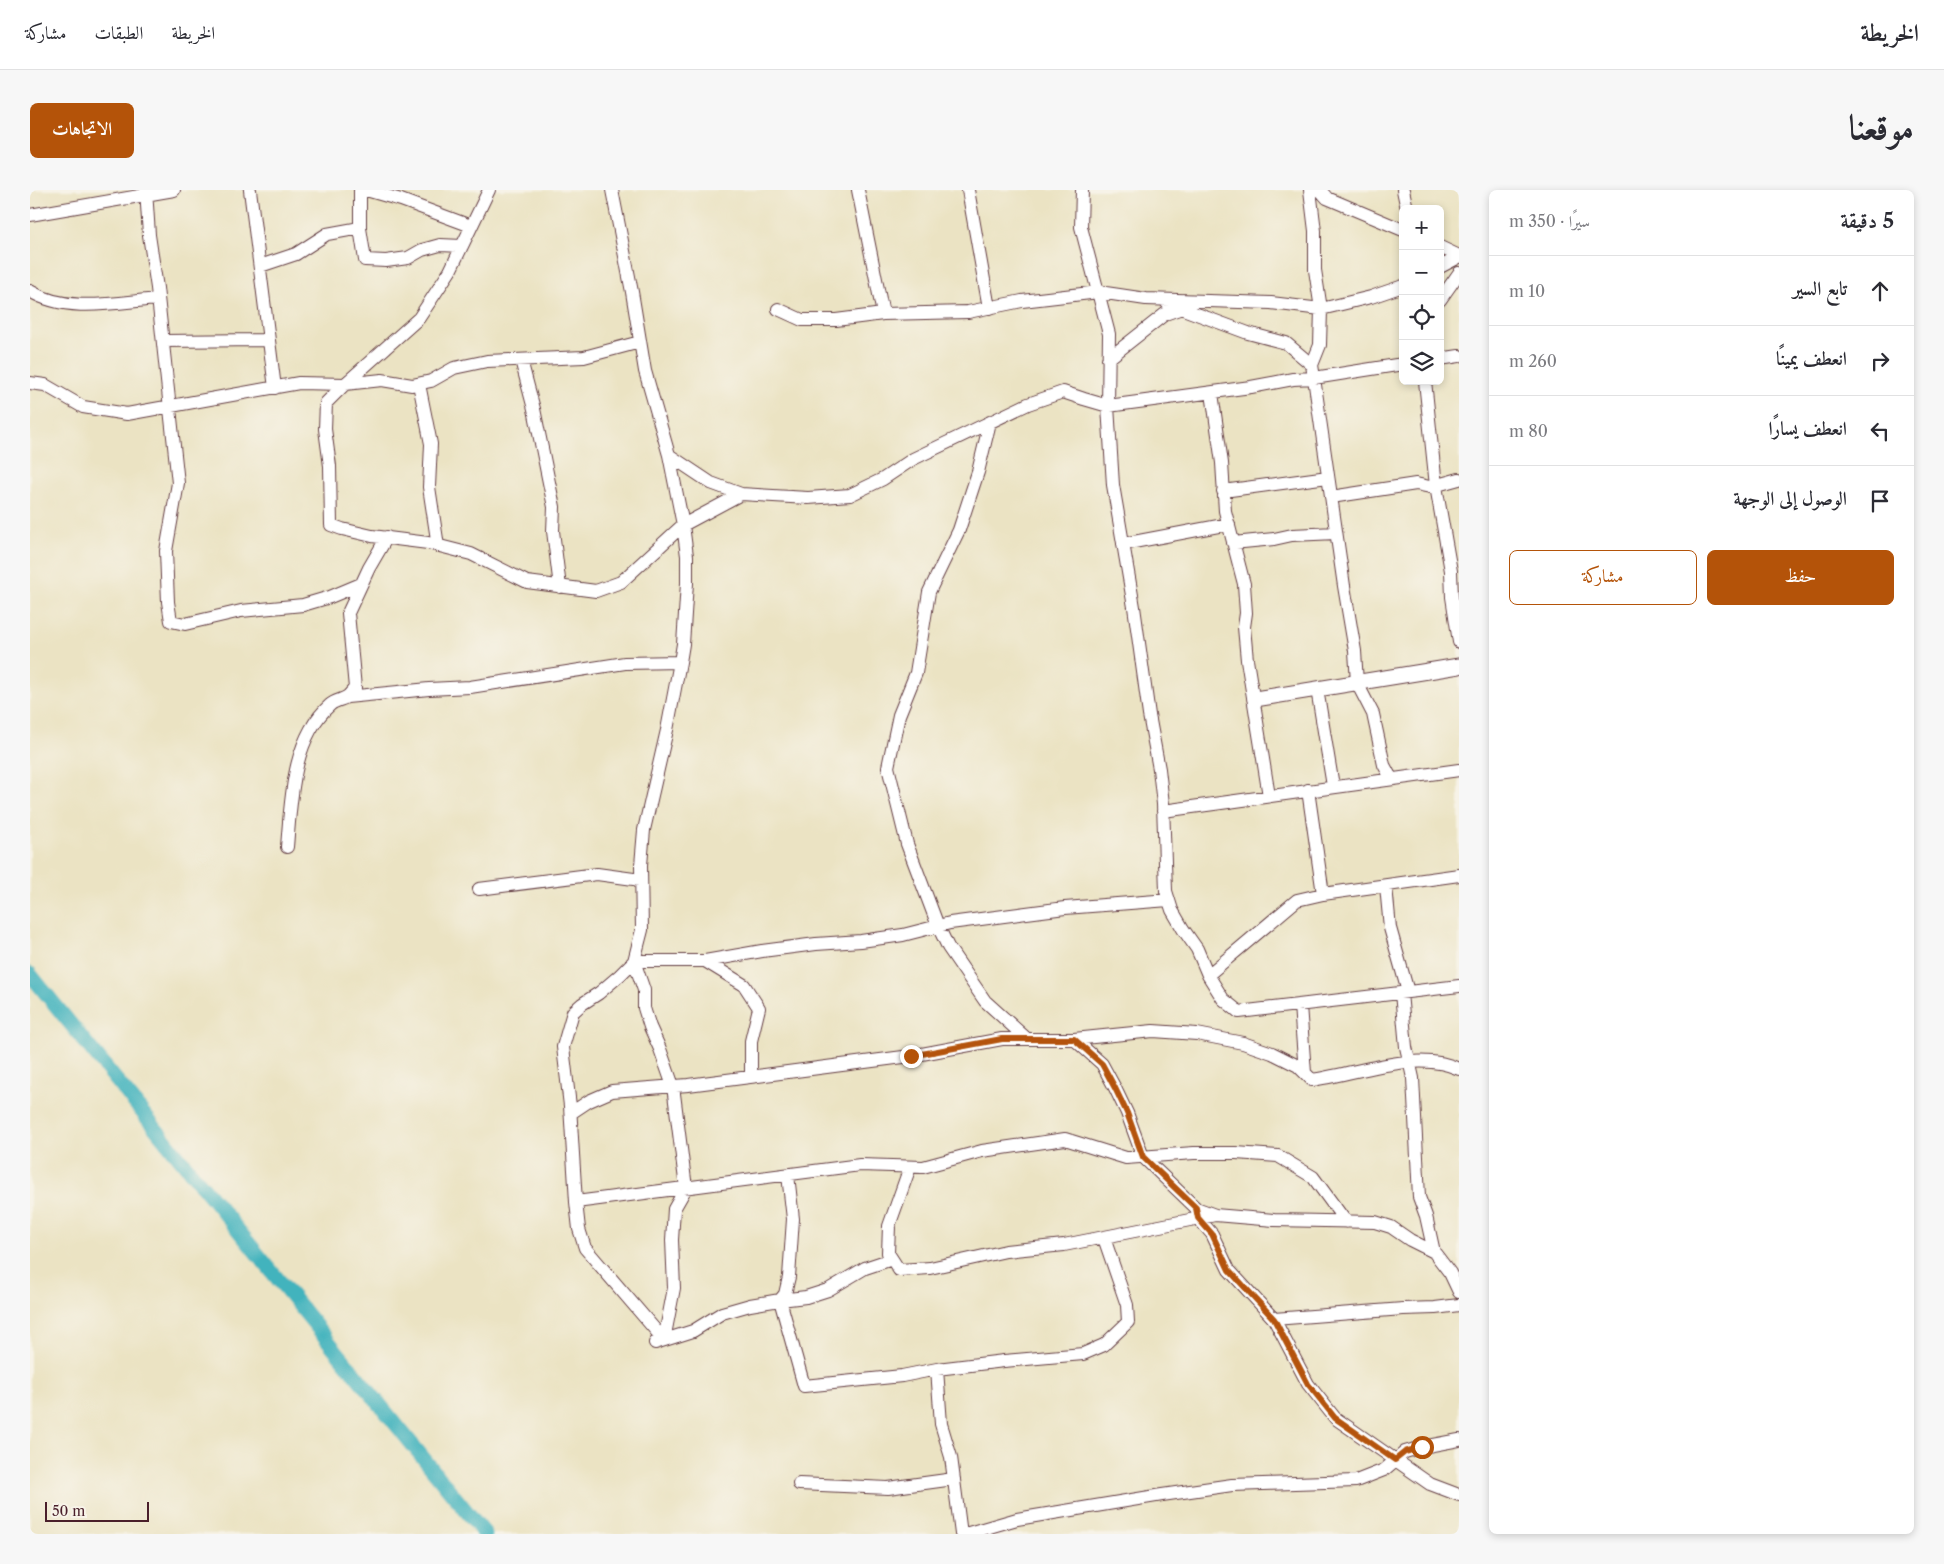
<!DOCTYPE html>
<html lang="ar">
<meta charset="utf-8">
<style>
body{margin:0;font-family:"Libre Caslon Text",Amiri,serif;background:#f7f7f7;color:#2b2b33;direction:rtl}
.controls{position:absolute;right:15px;top:15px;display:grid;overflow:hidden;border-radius:8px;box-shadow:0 2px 8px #0003}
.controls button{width:45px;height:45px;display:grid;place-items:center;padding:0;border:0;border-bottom:1px solid #e1e1e2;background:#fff;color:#2b2b33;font:25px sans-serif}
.scale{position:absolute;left:15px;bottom:12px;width:104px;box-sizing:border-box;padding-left:5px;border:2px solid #4a1f2b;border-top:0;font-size:14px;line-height:18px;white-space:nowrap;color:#4a1f2b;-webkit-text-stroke:4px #f7f3e8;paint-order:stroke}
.stop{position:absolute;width:15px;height:15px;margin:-11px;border:4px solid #b45309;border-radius:50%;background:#fff}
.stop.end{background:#b45309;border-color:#fff;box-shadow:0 1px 5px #0008}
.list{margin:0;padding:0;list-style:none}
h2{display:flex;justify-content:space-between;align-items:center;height:65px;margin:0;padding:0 20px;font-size:21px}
h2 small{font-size:16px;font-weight:400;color:#7c7c81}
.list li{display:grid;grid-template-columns:32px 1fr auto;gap:15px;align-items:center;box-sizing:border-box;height:70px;padding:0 20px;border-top:1px solid #e1e1e2}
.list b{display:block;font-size:19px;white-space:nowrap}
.list em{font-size:16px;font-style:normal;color:#7c7c81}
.actions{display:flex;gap:10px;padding:15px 20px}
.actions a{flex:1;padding:11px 0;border:1px solid #b45309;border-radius:8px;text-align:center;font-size:18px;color:#b45309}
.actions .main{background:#b45309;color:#fff}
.icon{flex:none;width:28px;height:28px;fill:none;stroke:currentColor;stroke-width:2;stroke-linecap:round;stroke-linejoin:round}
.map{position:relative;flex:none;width:1429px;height:1344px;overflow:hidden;direction:ltr;border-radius:8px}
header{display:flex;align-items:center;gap:30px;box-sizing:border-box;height:70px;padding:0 25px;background:#fff;border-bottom:1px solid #e1e1e2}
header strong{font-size:24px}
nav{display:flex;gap:28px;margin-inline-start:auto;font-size:18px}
.intro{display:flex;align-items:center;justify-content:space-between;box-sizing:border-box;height:120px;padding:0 30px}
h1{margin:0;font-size:35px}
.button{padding:12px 22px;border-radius:8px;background:#b45309;color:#fff;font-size:18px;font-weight:700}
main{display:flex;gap:30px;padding:0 30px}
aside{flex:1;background:#fff;border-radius:8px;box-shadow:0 2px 8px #0003}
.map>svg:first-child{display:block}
</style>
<header>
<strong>الخريطة</strong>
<nav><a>الخريطة</a><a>الطبقات</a><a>مشاركة</a></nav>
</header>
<div class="intro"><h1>موقعنا</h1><a class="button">الاتجاهات</a></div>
<main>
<aside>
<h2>5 دقيقة<small>سيرًا · 350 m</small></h2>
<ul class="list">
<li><svg class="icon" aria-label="ahead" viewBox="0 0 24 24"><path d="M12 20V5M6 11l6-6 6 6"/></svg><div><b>تابع السير</b></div><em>10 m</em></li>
<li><svg class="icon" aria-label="right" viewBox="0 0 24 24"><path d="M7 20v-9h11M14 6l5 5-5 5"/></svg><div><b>انعطف يمينًا</b></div><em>260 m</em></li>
<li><svg class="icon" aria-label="left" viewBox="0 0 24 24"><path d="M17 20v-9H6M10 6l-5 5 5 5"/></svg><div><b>انعطف يسارًا</b></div><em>80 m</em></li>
<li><svg class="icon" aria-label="arrive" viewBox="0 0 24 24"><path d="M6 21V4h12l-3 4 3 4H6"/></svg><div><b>الوصول إلى الوجهة</b></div></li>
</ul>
<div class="actions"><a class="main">حفظ</a><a>مشاركة</a></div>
</aside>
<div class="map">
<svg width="1429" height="1344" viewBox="0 0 1429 1344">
<rect width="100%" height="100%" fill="#f7f3e8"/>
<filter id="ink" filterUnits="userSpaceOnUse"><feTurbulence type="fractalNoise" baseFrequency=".02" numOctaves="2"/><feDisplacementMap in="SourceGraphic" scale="10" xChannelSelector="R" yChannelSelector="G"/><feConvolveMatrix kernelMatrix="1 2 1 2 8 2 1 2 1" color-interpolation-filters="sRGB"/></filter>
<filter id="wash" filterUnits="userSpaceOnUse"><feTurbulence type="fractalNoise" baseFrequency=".0096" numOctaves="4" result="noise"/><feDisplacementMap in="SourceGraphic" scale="20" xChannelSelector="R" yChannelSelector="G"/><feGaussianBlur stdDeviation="1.12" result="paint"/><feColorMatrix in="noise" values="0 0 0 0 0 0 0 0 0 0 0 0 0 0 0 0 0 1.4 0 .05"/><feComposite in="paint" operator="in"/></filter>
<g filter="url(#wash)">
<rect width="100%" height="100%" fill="#ebe3c3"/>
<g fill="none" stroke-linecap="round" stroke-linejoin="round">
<!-- canal -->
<path stroke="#43b3bd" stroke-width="15" d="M0,784L455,1344"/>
</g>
</g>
<g filter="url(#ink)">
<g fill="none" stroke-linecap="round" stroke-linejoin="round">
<!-- minor casing -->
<g stroke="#623c42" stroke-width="14">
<path id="minor" d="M116,0L119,45L127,98L148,293L136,361L138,412L141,431L155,434L211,421L273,415L300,407L331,394
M220,0L245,198
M330,0V38L335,70L356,71L378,68L392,60L410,55L432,56
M336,0L371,10L441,36
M582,0L602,102L615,181L639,265L653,335L657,366V393L653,454L650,472L637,540L614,640L611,675L612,740L604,771L590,785L569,803L552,814L543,822L533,857L540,916L546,1012L549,1039L555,1058L634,1150L644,1098L642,1050L644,1019L656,998L643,896L630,859L620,837L614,818V800L604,771
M828,0L853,124
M938,0L959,118
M1052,0L1051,37L1079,144L1078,216L1083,295L1104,417L1119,525L1129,579L1133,614L1136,701L1142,720L1153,739L1167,759L1178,785L1193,809L1209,822L1429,796
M1280,0L1285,41V80L1291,119L1290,155L1282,175L1284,188L1314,396L1325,461L1327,493L1343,524L1354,575L1361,588
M1290,0L1297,8L1373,40
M1373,0L1377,19
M0,25L144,0
M1410,57L1429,66
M230,76L266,64L297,44L330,38
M1410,77L1429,67
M0,101C37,124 88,112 128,109
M1410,110L1429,83
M1137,113L1218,143L1256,153L1282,175
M748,119L772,130H806L853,124L938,122L992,111L1069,102L1116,109L1241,113L1291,119L1341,107L1373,96
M133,151L239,150
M610,152L554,167L457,171L424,178L401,191L382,195L352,190L315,194L296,213L295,239L300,276L301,335L312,339L342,346L398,353L441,364L497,392L566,401L591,392L653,335L711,304
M1078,169L1135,124L1152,118
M1410,169L1429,166
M491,170L504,219L524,317L523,341L530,397
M1395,191L1406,296L1421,381L1422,407L1429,452
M0,193L15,195L53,217L97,224L269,193L315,194L389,128L420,81L459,0
M389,194L401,254L399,297L408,356
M1182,203L1192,273L1195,321L1214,394L1216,423L1214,437L1217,470L1239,606
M960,232L948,282L929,340L899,402L886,483L869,525L858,577L877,654L908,736L918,757L955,811L997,849
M639,265L681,293L711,304L778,308L820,305L853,289L883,269L998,214L1033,202L1054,209L1078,216L1221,197L1263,189L1284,188L1373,174
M1193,301L1298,287
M1301,307L1386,294L1400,297L1429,289
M1203,353L1244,349L1262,345L1306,343
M1093,354L1199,334
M1287,499L1303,596
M317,507L399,499L440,497L595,473L650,472
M1278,600L1293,704
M1133,621L1429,580
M257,657C261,610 262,549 300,515C305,510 313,510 318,506C320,504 323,500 325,498L318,423L339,378L357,347
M1356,696L1360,738L1378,802
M449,699L567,684L611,690
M604,771H675L732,761L786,754L831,751L873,745L920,733L1035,718L1139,710
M675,771L714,795L729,818L721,851V887
M1178,785L1267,710L1293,704L1429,685
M1371,803L1376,857L1383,888L1389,1007L1396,1026L1404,1062
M1270,815L1275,883
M1044,849L1072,874L1085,898L1097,923L1113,967L1166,1018L1185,1025L1244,1030L1345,1032L1361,1037L1380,1050L1404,1062L1420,1083L1429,1102
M541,923L559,911L582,901L658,895L881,866L972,849H1044L1123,841L1167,844L1213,853L1242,863L1268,876L1282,890C1325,884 1389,859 1429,879
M880,977L859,1036L858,1063L869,1080L900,1078L976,1061L1034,1055L1185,1025
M546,1012L830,975L893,977L952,961L1035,949L1096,968L1164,963H1206L1248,966L1283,987L1316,1032
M1167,1021L1168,1028L1182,1044L1199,1080L1244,1129L1278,1194L1305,1228L1400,1294L1429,1305
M862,1069L835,1078L798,1100L776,1107L750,1110L774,1196L872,1186L907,1179L974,1171L1053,1164L1074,1155L1098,1132L1097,1115L1074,1048
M1244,1129L1373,1119L1405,1118L1429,1115
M625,1153L663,1141L692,1123L720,1115L750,1110L755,1104L759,1087L763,1029L758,985
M907,1179L911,1234L921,1267L931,1344
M769,1294L858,1298L924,1289
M935,1344L987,1329L1132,1305L1202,1295L1326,1291L1354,1280L1375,1262L1392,1257L1429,1250"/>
</g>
<!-- tertiary casing -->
<g stroke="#623c42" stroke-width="17">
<path id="tertiary" d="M1225,509L1429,476"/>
</g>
<!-- minor -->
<use href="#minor" stroke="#fff" stroke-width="12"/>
<!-- tertiary -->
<use href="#tertiary" stroke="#fff" stroke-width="15"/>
</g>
</g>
<g fill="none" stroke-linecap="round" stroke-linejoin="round" filter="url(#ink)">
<!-- route -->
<path stroke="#b45309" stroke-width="6" d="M881,866L972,849H1044L1072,874L1085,898L1097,923L1113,967L1166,1018L1168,1028L1182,1044L1199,1080L1244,1129L1278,1194L1305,1228L1365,1270L1375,1262L1392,1257"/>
</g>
</svg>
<div class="controls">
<button>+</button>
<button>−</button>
<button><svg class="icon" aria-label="locate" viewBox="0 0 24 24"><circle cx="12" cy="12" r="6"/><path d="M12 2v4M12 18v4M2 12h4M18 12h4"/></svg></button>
<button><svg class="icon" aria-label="layers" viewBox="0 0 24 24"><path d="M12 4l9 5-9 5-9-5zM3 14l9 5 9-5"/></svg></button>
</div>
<div class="scale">50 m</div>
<div class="stop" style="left:1392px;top:1257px"></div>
<div class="stop end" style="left:881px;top:866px"></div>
</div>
</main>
